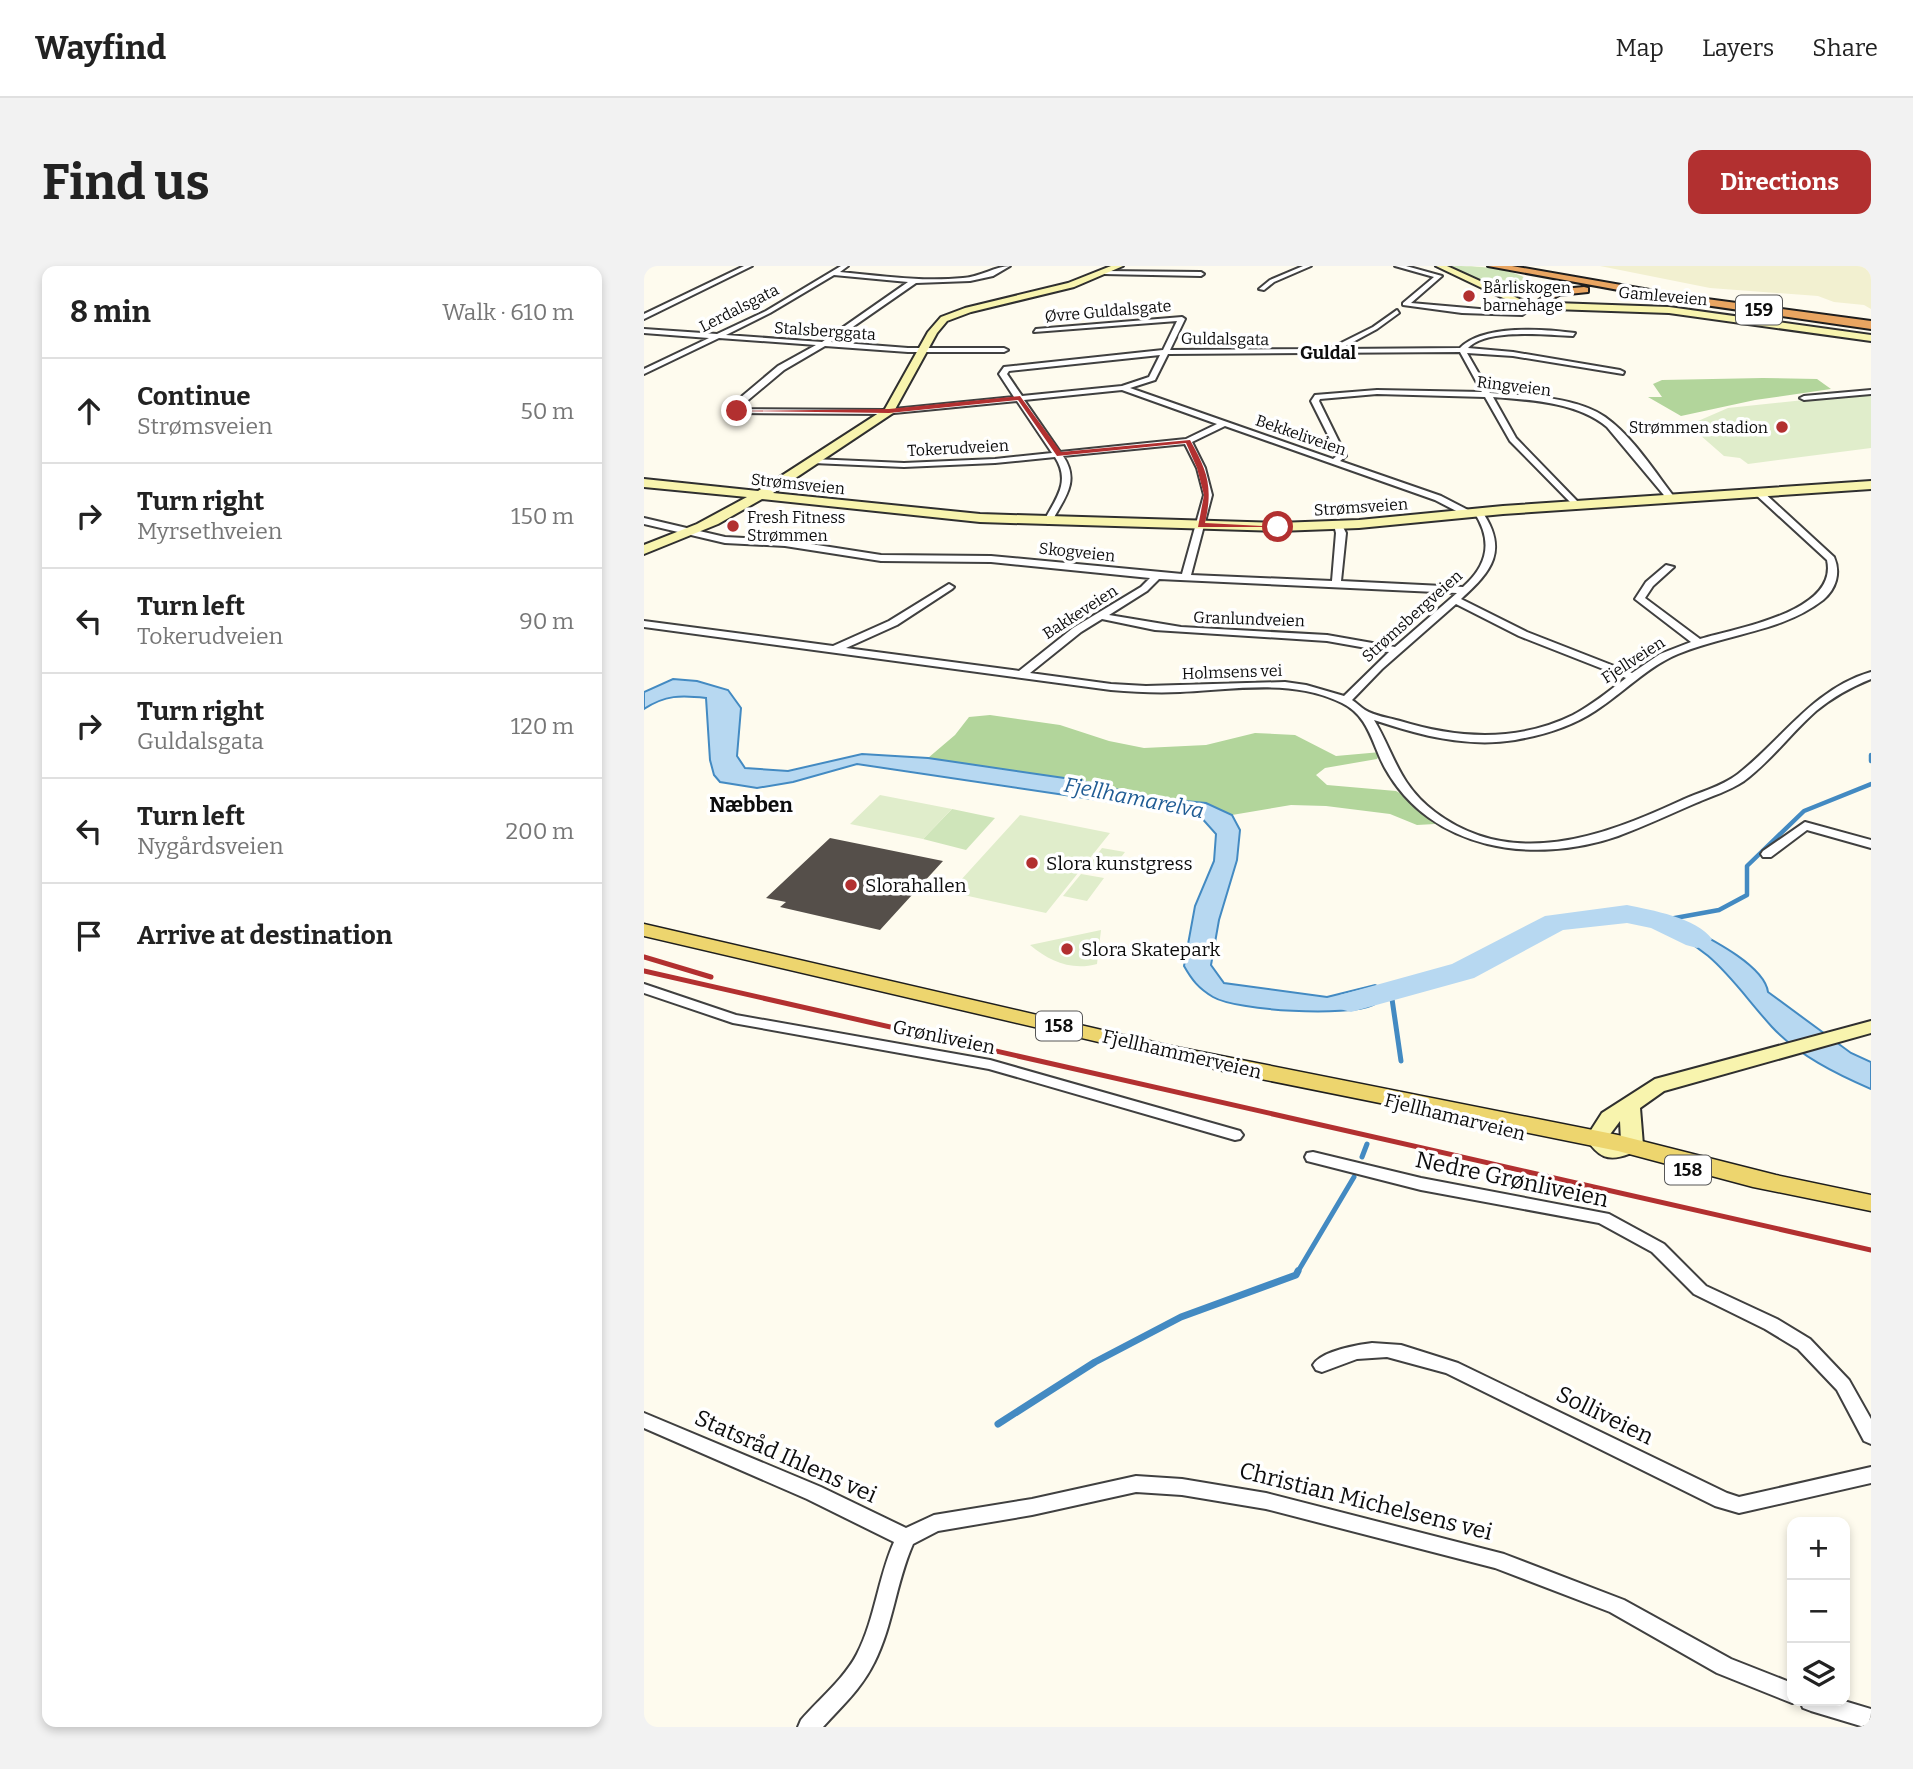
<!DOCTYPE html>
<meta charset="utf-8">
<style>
body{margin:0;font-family:Bitter,serif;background:#f2f2f2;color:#222}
.controls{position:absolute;right:21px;bottom:21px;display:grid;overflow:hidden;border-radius:14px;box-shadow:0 4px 10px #0003}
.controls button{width:63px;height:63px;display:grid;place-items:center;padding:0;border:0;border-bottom:2px solid #e0e0e0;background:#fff;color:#222;font:35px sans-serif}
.stop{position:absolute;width:21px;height:21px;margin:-16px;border:5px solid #b23030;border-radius:50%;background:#fff}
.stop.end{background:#b23030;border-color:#fff;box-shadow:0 2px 7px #0008}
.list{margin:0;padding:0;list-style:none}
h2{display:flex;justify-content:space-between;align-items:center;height:91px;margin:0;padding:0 28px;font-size:30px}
h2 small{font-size:23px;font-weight:400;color:#767676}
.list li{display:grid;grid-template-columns:46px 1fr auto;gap:21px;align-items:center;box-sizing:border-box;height:105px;padding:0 28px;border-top:2px solid #e0e0e0}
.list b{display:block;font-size:26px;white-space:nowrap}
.list p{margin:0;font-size:23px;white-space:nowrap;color:#767676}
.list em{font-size:23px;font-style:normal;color:#767676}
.icon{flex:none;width:38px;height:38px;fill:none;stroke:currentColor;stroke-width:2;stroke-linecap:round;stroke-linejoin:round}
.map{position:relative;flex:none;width:1227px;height:1461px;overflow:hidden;border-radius:14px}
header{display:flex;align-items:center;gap:42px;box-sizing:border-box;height:98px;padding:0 35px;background:#fff;border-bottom:2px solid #e0e0e0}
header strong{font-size:33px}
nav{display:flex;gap:38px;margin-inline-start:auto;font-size:24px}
.intro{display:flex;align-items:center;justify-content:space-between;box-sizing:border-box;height:168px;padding:0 42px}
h1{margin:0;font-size:49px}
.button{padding:18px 32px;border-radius:14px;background:#b23030;color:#fff;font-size:24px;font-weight:700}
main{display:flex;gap:42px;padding:0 42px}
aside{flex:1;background:#fff;border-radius:14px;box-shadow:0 4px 10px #0003}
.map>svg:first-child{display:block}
</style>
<header>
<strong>Wayfind</strong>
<nav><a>Map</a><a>Layers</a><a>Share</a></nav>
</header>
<div class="intro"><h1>Find us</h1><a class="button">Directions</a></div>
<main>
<aside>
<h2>8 min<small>Walk · 610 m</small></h2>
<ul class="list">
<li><svg class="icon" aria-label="ahead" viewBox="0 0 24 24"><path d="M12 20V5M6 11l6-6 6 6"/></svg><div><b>Continue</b><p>Strømsveien</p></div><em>50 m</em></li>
<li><svg class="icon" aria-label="right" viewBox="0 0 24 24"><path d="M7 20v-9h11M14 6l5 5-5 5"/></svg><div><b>Turn right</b><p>Myrsethveien</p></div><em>150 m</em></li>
<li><svg class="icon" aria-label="left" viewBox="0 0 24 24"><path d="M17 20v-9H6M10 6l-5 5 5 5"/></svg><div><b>Turn left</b><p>Tokerudveien</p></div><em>90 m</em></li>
<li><svg class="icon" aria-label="right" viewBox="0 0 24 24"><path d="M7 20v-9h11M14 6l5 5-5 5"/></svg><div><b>Turn right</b><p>Guldalsgata</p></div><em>120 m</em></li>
<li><svg class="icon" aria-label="left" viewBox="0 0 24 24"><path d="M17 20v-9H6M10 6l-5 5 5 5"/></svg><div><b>Turn left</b><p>Nygårdsveien</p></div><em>200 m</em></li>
<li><svg class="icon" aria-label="arrive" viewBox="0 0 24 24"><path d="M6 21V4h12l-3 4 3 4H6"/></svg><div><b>Arrive at destination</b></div></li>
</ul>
</aside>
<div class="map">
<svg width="1227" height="1461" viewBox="0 0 1227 1461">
<rect width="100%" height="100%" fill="#fefbee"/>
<!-- farmland -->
<path fill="#f2f0d0" d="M956,0H1227V43L1220,39L1190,36L1174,30L1066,22Z"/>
<!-- green -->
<path fill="#cfe5ba" d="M802,0C831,0 868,0 891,18V22C869,43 825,7 802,0Z
M308,543L351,552L322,584L279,573Z"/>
<!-- forest -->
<path fill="#b2d59b" d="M1119,112L1173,113L1187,123L1111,134L1037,150L1004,131H1018L1009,118L1018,114Z
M346,449L416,459L465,475L500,482L562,479L611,467L651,469L692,490L737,486L733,493L681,502L672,509L683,519L752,525L809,557L773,559L746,548L682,540L647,539L588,549L562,537L508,532L434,514L284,492L311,469L325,451Z"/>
<!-- pitch -->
<path fill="#e0edcb" d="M1227,127V182L1104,198L1096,192L1080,190L1048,162L1054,155L1084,142Z
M236,529L308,543L279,573L206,558Z
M376,549L466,567L402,647L306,626Z
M458,582L481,586L465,607L443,602Z
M437,608L460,612L443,635L419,630Z
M457,664L453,698C427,705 405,695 386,679Z"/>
<!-- water -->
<path fill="#b7d8f1" stroke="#438ac2" stroke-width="2" d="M29,413L53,415L84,424L97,442L93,490L101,502L144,505L218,488L284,492L434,514L508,532L562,537L588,549L596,564L593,594L575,654L567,699L580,717L683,731L731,719L747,726C741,730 735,736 729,739C703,751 593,745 569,731C554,722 548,714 540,700L551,640L570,595L572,568L555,549L213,498L149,516L113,522L76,516L70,509L66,494L62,432C37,429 21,429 0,443V426Z
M1027,652C1052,666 1120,696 1124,726L1207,787L1227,796V823C1192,808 1154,789 1128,761C1089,718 1068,677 1007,660Z"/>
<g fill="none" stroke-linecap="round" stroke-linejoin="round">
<!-- stream-far2 -->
<path stroke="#438ac2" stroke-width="4.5" d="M1227,489V495
M1020,654L1075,644L1103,629V600L1160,545L1227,518"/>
<!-- stream-far1 -->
<path stroke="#438ac2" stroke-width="5" d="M1016,655L1024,652
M747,726L757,795
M718,891L723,878
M653,1007L710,911"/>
<!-- stream -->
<path stroke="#438ac2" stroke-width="7" d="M354,1158L451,1096L537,1051L652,1009L654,1005"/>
<!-- river -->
<path fill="#b7d8f1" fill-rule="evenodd" d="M983,639C1007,644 1053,652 1068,673L1064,679L1053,682L1042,679L1007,662L983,657L919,664L830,712L707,746L696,743L691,736L696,729L808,698L901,650Z"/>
</g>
<!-- building -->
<path fill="#554f4a" d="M186,572L299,595L236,664L136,641L142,636L122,632Z"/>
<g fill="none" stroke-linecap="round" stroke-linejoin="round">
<!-- minor casing -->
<g stroke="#404040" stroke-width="4">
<path id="minor" d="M100,0H108L0,53V48Z
M197,0H204L196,6C239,10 277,16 319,12C336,11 352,0 366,0L349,10L326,15L272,17L187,76L264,82H360L364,84L360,86H264L181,80L140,104L97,140V143L240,144L370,131L355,108L360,101L519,84L533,55L390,66L392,63L538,51L541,53L526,84L685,83L729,61L753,44L755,47L733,63L696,83L816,82C839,58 901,63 931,67L929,70C902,69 843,62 824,82L869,86L976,104L980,106L979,108L869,90L823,87L846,127C879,129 933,131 961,151C989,171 1010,205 1031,232L1024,234L963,161C933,136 886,134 849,131L872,172L935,237L936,239L932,242L866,175L841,131L733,128L676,133L675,135L702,190L696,195L797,230L826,245V249H820L791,234L581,160L548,176L561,202L568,229L547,309L688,315L692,267L690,259L694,256L697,257L702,267L697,315L819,321C844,299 849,275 830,246L834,243L837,244C865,284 848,305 817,333L883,366L988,407L1016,388L1047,376L991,333L1002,316L1022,299L1030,301L1009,320L1001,332L1056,373C1092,362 1195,346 1183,294L1111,228V224H1117L1190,291C1197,307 1192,323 1179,334C1138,366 1081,368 1034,388C1003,401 979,427 951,445C927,461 899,469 871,474C823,482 775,469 730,454C751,489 754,518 791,546C868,604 958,571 1036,535C1055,526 1077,521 1094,508C1139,473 1169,423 1227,406V413C1207,421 1189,431 1172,445C1147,467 1127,495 1100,515C1085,525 1068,530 1052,537C1026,548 1001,560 974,570C890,599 787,585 741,502C728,478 725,450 698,437C648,412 589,424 536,426C513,427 490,426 467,424L0,361V355L189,380L245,355L305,318L310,321L308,323L253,359L202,382L375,405L429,362L497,321L506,312L347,296L237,295L141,280L81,277L0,258V252L81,271L141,274L237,289L347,290L538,308L560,229L553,202L541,178L419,190C436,215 421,231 408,255L404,258L400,255C412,232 427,216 411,191L351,197L260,201L169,197L165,195L169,193L260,197L351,193L408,187L373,135L240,148L93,147L89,145L90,137L134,100L172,79L75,72L0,108V103L65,72L0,67V63L73,68L122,45ZM190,9L264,16L178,76L82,69L126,47ZM816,86L838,126L733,124L671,129L667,135L694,189L689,193L486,122L511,114L524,88ZM516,89L505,111L478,120L378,130L363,108L365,105ZM478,124L573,158L542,173L416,186L380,134ZM515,313L813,327L751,381L683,369L537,361L465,349L503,325ZM812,338L875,370L982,412C965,425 948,439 929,449C874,476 814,473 756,455C746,452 730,450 721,444C716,441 713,437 708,434L738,403ZM458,353L511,364L683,375L745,386L700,430L662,419L641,416L502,420L467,418L386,407L437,366Z
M659,0H667L630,16L620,24L615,23L626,14Z
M751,0H762L798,10L767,37L881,47L878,49L818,47L759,39V37L790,11Z
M461,5L557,6L560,8L557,10L459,8Z
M1227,124V128L1160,134L1156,132L1160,130Z
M1161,556L1227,574V582L1163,564L1127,591H1119L1117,588L1119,585Z
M0,718L92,749L346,794L596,865L599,869L596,873L591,874L345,803L89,757L0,727Z
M669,886L777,912L965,948L1020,978L1062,1020L1133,1053L1166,1073L1205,1114L1227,1153V1178L1220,1175L1193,1124L1154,1083L1121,1063L1050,1028L1008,986L955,957L777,924L663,895L661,891L663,887Z
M728,1077L757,1079L814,1097L1083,1227L1095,1231L1227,1201V1217L1095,1247L1071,1240L802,1107L743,1091L713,1093L678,1106L672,1104L669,1099C677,1085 713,1079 728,1077Z
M0,1147L177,1221L262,1262L290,1249L388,1233L492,1210L538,1213L622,1227L860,1288L980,1334L1087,1393L1148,1417V1435H1154L1148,1437L1073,1407L966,1346L851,1302L622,1243L538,1229L492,1226L388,1249L294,1265L269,1278C252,1316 249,1360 230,1397C218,1422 197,1441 179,1461H154L157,1454C175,1433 200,1413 213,1388C231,1353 234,1312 250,1276L163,1233L0,1162Z
M1156,1435H1200L1227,1443V1461H1220L1167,1445L1159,1442Z"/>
</g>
<!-- secondary casing -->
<g stroke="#2f2f2f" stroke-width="4">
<path id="secondary" d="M467,0H479L430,21L327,46L303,55L293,67L249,147L129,227L336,248L634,257L715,254L859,240L1227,215V223L859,248L715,262L634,265L336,256L118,233L74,258L0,288V279L53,258L103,231L0,221V213L114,225L241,143L284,66L297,51L321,42L424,17Z
M792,0H803L882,36L1025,41L1227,69V75L1025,47L880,42Z
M1227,755V767L1020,825L996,842L999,879C995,885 991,886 985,888C964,896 954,891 942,872L958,847L1011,813ZM976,855L977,875L971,878L964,871Z"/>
</g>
<!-- primary casing -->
<g stroke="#1e1e1e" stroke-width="3">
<path id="primary" d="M0,658L527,780L974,869L1132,909L1227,929V945L1109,921L974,885L592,808L0,670Z"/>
</g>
<!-- motorway casing -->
<g stroke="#1e1e1e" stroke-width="4">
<path id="motorway" d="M844,0H868L1040,30L1227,55V63L1040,36Z
M940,21L944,22V26L915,29L901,37L895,34L908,24Z"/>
</g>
<!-- minor -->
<use href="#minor" fill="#fff" fill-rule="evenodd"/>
<!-- secondary -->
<use href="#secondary" fill="#f8f4ae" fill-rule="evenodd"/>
<!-- primary -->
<use href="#primary" fill="#edd56e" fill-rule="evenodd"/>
<!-- motorway -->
<use href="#motorway" fill="#e9a561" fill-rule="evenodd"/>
<!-- rail -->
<path stroke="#b23030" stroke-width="5" d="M0,691L67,711
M0,705L1227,984"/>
</g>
<!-- route -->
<path fill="#b23030" d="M376,130L417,186L546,174C564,206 569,221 561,257L637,261H554L560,229L553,202L542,177L413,190L374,134L245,147L90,145L245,143Z"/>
<!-- markers -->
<g fill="#b23030" stroke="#fff" stroke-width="2.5">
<circle cx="825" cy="30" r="7"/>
<circle cx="1138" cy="161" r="7"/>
<circle cx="89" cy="260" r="7"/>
<circle cx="388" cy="597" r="7"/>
<circle cx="207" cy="619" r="7"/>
<circle cx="423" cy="683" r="7"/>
</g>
<g text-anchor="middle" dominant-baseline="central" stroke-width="7" stroke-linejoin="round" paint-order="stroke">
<!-- far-poi labels -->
<g font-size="16" fill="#0d0d0d" stroke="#fff" text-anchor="start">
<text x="839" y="21">Bårliskogen<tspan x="839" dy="18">barnehage</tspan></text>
<text x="1124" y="161" text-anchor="end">Strømmen stadion</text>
<text x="103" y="251">Fresh Fitness<tspan x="103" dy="18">Strømmen</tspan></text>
</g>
<!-- far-street labels -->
<g font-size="16" fill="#0d0d0d" stroke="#fff">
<text transform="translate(1019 30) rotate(5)">Gamleveien</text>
<text transform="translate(95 42) rotate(-27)">Lerdalsgata</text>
<text transform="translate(464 45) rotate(-5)">Øvre Guldalsgate</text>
<text transform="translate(181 65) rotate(4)">Stalsberggata</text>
<text transform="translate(581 73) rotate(1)">Guldalsgata</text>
<text transform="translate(870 120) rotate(7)">Ringveien</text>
<text transform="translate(657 169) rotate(19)">Bekkeliveien</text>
<text transform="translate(314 182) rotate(-3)">Tokerudveien</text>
<text transform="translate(154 218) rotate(6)">Strømsveien</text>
<text transform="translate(717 241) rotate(-4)">Strømsveien</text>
<text transform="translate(433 286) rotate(6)">Skogveien</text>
<text transform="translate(436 346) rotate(-33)">Bakkeveien</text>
<text transform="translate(768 350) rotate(-42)">Strømsbergveien</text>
<text transform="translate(605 353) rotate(2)">Granlundveien</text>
<text transform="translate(989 394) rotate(-33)">Fjellveien</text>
<text transform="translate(588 406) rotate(-2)">Holmsens vei</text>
</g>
<!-- shield labels -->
<g fill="#fff" stroke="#565656" stroke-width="2">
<rect x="1092" y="29.5" width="46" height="29" rx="5"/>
<rect x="392" y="745.5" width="46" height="29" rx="5"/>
<rect x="1021" y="889.5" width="46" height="29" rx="5"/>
</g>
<g font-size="18" font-weight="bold" fill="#0d0d0d">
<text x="1115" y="44">159</text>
<text x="415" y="760">158</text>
<text x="1044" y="904">158</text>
</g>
<!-- far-neighbourhood labels -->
<g font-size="18" font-weight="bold" fill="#0d0d0d" stroke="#fff">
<text x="684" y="87">Guldal</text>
</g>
<!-- poi labels -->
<g font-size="19" fill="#0d0d0d" stroke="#fff" text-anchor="start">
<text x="402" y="597">Slora kunstgress</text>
<text x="221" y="619">Slorahallen</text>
<text x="437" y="683">Slora Skatepark</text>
</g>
<!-- street labels -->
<g font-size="19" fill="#0d0d0d" stroke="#fff">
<text transform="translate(300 771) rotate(12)">Grønliveien</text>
<text transform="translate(538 788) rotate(13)">Fjellhammerveien</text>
<text transform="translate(811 851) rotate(14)">Fjellhamarveien</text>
</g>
<!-- water labels -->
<g font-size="21" font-style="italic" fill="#205c94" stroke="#fff">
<text transform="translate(490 532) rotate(11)">Fjellhamarelva</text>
</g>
<!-- neighbourhood labels -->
<g font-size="21" font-weight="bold" fill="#0d0d0d" stroke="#fff">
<text x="107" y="539">Næbben</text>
</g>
<!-- near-street labels -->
<g font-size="23" fill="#0d0d0d" stroke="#fff">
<text transform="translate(868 913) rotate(12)">Nedre Grønliveien</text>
<text transform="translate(961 1149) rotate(26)">Solliveien</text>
<text transform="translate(142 1190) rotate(24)">Statsråd Ihlens vei</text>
<text transform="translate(722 1235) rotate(14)">Christian Michelsens vei</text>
</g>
</g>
</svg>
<div class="controls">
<button>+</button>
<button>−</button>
<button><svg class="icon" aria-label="layers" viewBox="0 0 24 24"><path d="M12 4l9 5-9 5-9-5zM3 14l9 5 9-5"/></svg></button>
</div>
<div class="stop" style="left:634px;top:261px"></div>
<div class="stop end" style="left:93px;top:145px"></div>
</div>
</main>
